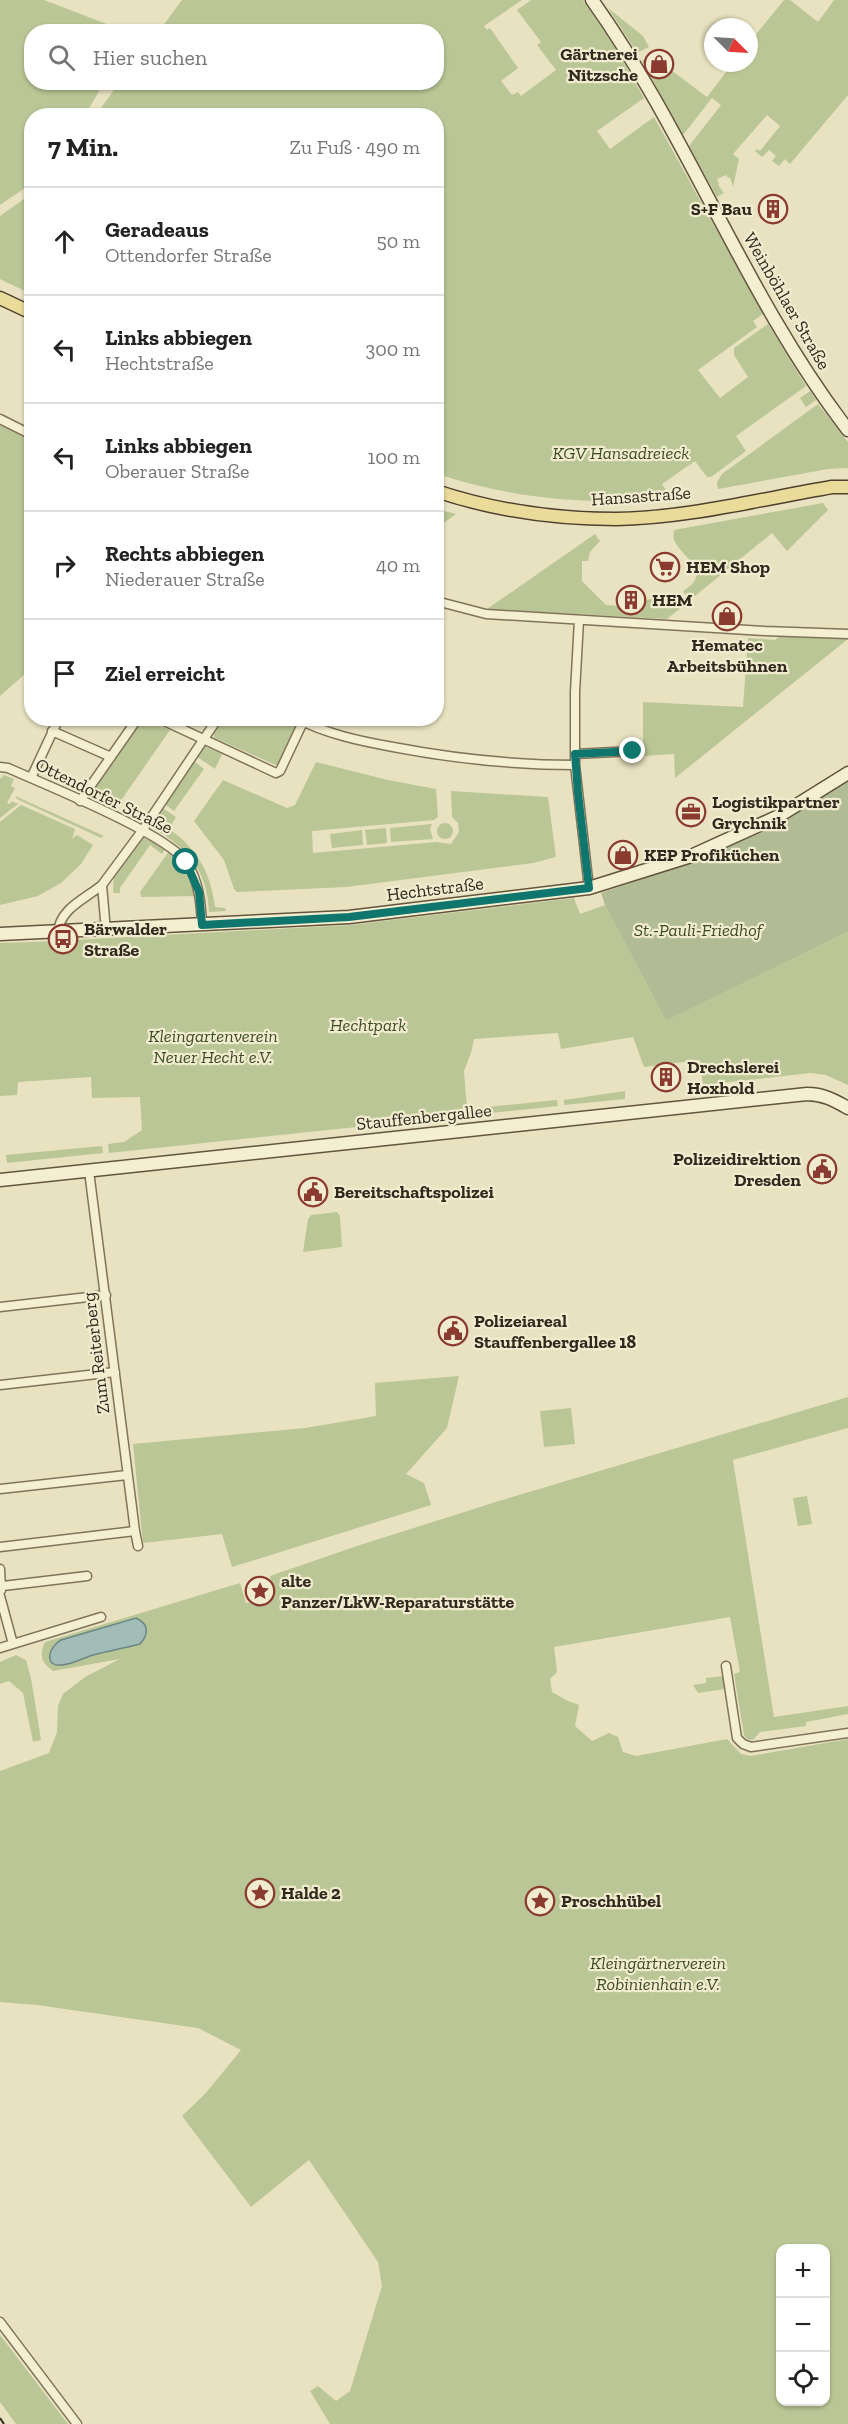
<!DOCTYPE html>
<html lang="de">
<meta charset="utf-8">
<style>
body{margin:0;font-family:"Zilla Slab",serif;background:#f6f6f6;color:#222}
.controls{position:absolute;right:18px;bottom:18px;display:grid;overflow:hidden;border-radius:12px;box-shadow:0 2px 4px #0004}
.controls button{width:54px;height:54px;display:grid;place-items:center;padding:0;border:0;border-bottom:2px solid #e0e0e0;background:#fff;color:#222;font:30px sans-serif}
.compass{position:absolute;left:704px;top:18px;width:54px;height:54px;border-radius:50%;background:#fff;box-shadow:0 2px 4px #0004;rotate:114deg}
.stop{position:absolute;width:18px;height:18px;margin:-14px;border:4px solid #0f766e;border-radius:50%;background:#fff}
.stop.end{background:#0f766e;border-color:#fff;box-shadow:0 2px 6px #0008}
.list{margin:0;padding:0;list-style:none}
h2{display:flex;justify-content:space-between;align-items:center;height:78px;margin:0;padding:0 24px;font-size:26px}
h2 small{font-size:20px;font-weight:400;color:#767676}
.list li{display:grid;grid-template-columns:39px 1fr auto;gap:18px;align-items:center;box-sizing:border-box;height:108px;padding:0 24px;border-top:2px solid #e0e0e0}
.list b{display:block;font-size:22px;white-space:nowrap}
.list p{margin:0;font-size:20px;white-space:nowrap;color:#767676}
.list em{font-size:20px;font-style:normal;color:#767676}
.icon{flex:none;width:33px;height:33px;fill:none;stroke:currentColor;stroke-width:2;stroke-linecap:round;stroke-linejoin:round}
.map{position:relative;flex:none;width:848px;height:2424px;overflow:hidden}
.search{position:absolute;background:#fff;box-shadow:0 2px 4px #0004;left:24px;top:24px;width:420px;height:66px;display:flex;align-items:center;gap:15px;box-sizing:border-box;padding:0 21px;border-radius:24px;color:#767676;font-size:22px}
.panel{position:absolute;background:#fff;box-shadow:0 2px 4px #0004;left:24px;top:108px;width:420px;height:618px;border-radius:24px}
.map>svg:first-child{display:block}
</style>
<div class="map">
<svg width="848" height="2424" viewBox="0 0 848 2424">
<rect width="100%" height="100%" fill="#e9e2c0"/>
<!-- green -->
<path fill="#bac695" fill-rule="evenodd" d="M0,0H44L125,31L32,32V82L104,83L85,115L32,116L31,184L0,205Z
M182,0H522L484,26L487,30L490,28L518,68L501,81L512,95L518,92L521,96L556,70L537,45L541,42L517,10L531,0H583L613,44L644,98L597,131L610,149L654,117L763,314L753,321L757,327L698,370L720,398L748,377L734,355V348L768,324L806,386L736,436L746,451L711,477H707L695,461L662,484L671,498C589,506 515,499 437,474L436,116L96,115L119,83L261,82L264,86L265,82H436V32L159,31Z
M784,0H790L818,22L834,0H848V95L790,164L785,159L779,166L772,161L776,156L769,150L762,157L755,151L757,149L760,151L780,126L767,115L733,154L739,159L733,187L730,177L728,178L726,175L717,179L719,184L718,185L724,193L717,197L689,146L721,105L712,98L683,135L642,61L661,50L671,70L707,97L733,63H749V43Z
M608,8L643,36L649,47L637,53Z
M31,194V294L0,279V216Z
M810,391L816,400L806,407L800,398Z
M818,404L848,442V468L828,469L718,489L717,482L722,474Z
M0,425L32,441L30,461L32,462L31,662L26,673L0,696Z
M823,503L828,510L787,551L772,533L667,619L487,609L595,534L600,541L590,552L588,561H582V581L606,605L633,607V603L673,594L680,601L686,596L683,591C715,572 681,557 674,540C673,536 674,533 674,530Z
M436,509H437L456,514L437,528Z
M781,635L848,639L675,778L674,754L643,756V702L743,707L748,638L775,640Z
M143,719L170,730L115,809L88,796Z
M222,719H287L297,724L278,766L215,738L213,733Z
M204,746L222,754L215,769L196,756Z
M193,760L204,769L174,811L163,803Z
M316,762L388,780L436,789L438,817L434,820L312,831L313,853L436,842L451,844L459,832L458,823L452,817L451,791L548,797L556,857L533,863L346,887L237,892L234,889L224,860L194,821L223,780L287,808L295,805Z
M4,775L14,779L11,786L15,788L7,803L10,804L12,801L18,804L0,818V779Z
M15,796L104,836L101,838L17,799Z
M21,805L75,829L72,839L77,835L93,845L81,864L61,883L38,896L0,905V822Z
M161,807L176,817L169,829C197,848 211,873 215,907L225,908L226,911L209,912C207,867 186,848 149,825Z
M437 831a8 8 0 1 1 16 0a8 8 0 1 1-16 0Z
M432,824L430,829L433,839L391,842L390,828Z
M386,828L387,843L367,845L365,830Z
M362,830L363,845L332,848L330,834Z
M142,837L166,848L162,854L150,845L120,888V893H113L114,874Z
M170,850C184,864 191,877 196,896L141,897L140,892Z
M574,898L580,914L605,905L666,1021L848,932V1085L826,1075L810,1073L703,1085L700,1060L644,1067L633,1037L561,1049L558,1033L474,1039L471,1053L464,1071L467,1109L557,1100L558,1106L109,1153L108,1144L124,1142L142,1130L140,1097L92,1098L91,1077L18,1082L17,1095L0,1096V943L63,941L64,946H73V940L350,925Z
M625,1091V1099L564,1105V1100Z
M102,1146L103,1153L7,1163L6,1155Z
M337,1212L340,1216L342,1247L303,1252L308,1219L311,1215Z
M459,1376L447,1428L406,1474L424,1483L431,1505L232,1567L222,1534L143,1543L133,1444L305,1428L376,1416L375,1383Z
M848,1397V1428L733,1460L774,1717L848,1706V1714L806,1722V1726L760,1732L753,1740L747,1739L744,1735L734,1674L740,1672L730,1617L554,1647L557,1672L550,1679L552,1692L566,1700L579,1705L575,1726L592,1741L609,1733L618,1737L623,1752L636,1756L727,1739L741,1754L751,1756L848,1739V2424H330L310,2391L318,2386L336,2401L350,2391L382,2286L378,2262L309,2160L251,2207L182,2116L205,2094L241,2050L198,2028L37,2005L0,2002V1771L49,1753L57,1732L58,1706L63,1694L85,1677L120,1659L53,1671C41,1663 39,1655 45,1642L240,1583L246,1603L275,1597L270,1576L360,1545L499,1501ZM780,2248H826V2402H780Z
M571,1408L575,1444L544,1447L540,1411Z
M807,1496L812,1524L798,1526L793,1498Z
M16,1655L26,1660L31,1678L41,1740L33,1742L23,1693L9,1681L0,1684V1662Z
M723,1676L725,1689L698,1693L693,1685L706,1683V1678Z
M0,2335L68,2424H16L0,2402Z"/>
<!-- cemetery -->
<path fill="#b1bb94" d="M848,780V932L666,1021L605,905L601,893L694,861L784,821Z"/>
<!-- water -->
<path fill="#a2bcb7" stroke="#6b8885" stroke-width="1.5" d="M136,1618C149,1624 149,1634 140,1644C125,1648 108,1651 93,1655C83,1658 71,1665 61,1665C44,1667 48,1647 61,1640Z"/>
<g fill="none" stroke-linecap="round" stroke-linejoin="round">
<!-- street casing -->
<g stroke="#80735a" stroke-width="11">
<path id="street" d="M0,419L32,435
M436,601L486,614L765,631L848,634
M579,620L575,692V765L589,888
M158,718L276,773L280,771L303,722
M296,718C326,734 360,741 393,747C456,759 511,765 575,765
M52,731L111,757
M575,754L633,751
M0,767L8,768C46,785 166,833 187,863C199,881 201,904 202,925
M31,778L59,718
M80,801L138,718
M102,885L142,831L218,718
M58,933C59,909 85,899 102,885L106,931
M0,1307L106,1295
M0,1385L115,1372
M0,1489L127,1475
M135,1531L138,1546
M0,1547L135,1531L89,1171
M0,1569L1,1590
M3,1586L87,1576
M0,1596L13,1644
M0,1648L101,1617
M726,1666L737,1738L743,1744L751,1747L848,1733
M0,2322L77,2424"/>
</g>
<!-- secondary casing -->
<g stroke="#62543d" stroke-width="15">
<path id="secondary" d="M592,0C689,136 746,298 848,430
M0,934L349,917L589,888L691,856L779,816L848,773
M0,1180L807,1094C823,1094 834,1100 848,1108"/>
</g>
<!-- primary casing -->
<g stroke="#4e412e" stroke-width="15">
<path id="primary" d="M0,298L32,313
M436,491C493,510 555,519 616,519C688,518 761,499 832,487H848"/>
</g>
<!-- street -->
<use href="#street" stroke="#f5efd2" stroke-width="8"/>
<!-- secondary -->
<use href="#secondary" stroke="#f5efd2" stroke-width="12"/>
<!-- primary -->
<use href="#primary" stroke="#eadb9a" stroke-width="12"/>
<!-- rail -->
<path stroke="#31291d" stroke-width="2" stroke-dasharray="10 10" stroke-linecap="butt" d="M0,2418L4,2424"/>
</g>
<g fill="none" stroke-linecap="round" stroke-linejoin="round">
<!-- route -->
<path stroke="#0f766e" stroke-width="8" d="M186,862L199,892L202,925L349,917L589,888L578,793L575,754L633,751"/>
</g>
<!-- icons -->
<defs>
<g id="shop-ring" transform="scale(1.5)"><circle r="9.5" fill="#f1eccf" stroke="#8a3a2f" stroke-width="1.5"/><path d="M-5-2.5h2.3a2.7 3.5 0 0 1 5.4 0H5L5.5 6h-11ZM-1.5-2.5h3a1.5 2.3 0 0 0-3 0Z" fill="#8a3a2f"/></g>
<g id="building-ring" transform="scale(1.5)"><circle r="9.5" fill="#f1eccf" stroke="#8a3a2f" stroke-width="1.5"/><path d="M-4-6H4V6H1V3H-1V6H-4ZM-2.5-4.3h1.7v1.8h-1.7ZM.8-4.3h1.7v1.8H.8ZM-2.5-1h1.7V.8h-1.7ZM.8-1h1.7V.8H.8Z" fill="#8a3a2f"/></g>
<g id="supermarket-ring" transform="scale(1.5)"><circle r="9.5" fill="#f1eccf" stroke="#8a3a2f" stroke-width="1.5"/><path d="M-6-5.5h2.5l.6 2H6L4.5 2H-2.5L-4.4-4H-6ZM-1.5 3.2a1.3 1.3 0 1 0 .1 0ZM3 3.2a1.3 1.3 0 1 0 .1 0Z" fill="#8a3a2f"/></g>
<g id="office-ring" transform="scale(1.5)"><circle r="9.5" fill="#f1eccf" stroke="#8a3a2f" stroke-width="1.5"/><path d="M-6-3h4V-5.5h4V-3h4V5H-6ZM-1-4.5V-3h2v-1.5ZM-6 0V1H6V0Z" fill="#8a3a2f"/></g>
<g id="bus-ring" transform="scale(1.5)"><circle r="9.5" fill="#f1eccf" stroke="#8a3a2f" stroke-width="1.5"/><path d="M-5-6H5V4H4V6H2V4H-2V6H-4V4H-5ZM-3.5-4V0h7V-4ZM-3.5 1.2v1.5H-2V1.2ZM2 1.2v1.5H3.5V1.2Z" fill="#8a3a2f"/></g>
<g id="civic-ring" transform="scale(1.5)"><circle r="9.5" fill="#f1eccf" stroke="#8a3a2f" stroke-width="1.5"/><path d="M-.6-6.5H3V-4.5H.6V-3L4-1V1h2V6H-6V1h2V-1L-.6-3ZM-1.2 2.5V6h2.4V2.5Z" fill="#8a3a2f"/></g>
<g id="sight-ring" transform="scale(1.5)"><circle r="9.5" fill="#f1eccf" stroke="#8a3a2f" stroke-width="1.5"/><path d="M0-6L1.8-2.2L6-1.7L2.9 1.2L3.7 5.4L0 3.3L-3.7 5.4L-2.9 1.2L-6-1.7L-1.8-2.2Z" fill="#8a3a2f"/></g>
</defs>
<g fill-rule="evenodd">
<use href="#shop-ring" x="659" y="64"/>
<use href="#building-ring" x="773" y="209"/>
<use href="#supermarket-ring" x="665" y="567"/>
<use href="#building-ring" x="631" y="600"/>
<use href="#shop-ring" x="727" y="616"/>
<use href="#office-ring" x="691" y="812"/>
<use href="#shop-ring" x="623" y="855"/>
<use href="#bus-ring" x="63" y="939"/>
<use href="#building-ring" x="666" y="1077"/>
<use href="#civic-ring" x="822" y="1169"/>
<use href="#civic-ring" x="313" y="1192"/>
<use href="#civic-ring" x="453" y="1331"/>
<use href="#sight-ring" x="260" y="1591"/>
<use href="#sight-ring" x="260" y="1893"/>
<use href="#sight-ring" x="540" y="1901"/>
</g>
<g text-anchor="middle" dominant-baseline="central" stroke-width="4.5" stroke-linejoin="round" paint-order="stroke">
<!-- poi labels -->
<g font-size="18" font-weight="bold" fill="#31291d" stroke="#f1eccf" text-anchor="start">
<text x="638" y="54" text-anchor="end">Gärtnerei<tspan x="638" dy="21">Nitzsche</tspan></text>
<text x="752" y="209" text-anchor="end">S+F Bau</text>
<text x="686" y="567">HEM Shop</text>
<text x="652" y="600">HEM</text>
<text x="727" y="645" text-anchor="middle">Hematec<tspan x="727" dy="21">Arbeitsbühnen</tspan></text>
<text x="712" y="802">Logistikpartner<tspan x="712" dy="21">Grychnik</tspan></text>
<text x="644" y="855">KEP Profiküchen</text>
<text x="84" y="929">Bärwalder<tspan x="84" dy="21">Straße</tspan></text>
<text x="687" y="1067">Drechslerei<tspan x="687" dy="21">Hoxhold</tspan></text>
<text x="801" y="1159" text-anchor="end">Polizeidirektion<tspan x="801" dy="21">Dresden</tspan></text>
<text x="334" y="1192">Bereitschaftspolizei</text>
<text x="474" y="1321">Polizeiareal<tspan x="474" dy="21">Stauffenbergallee 18</tspan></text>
<text x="281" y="1581">alte<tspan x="281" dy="21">Panzer/LkW-Reparaturstätte</tspan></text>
<text x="281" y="1893">Halde 2</text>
<text x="561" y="1901">Proschhübel</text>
</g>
<!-- street labels -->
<g font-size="18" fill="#31291d" stroke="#f1eccf">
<text transform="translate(787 301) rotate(60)">Weinböhlaer Straße</text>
<text transform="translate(641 496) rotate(-4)">Hansastraße</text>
<text transform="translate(104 796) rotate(26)">Ottendorfer Straße</text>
<text transform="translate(435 889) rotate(-7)">Hechtstraße</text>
<text transform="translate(424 1117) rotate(-6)">Stauffenbergallee</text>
<text transform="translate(96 1353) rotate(-97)">Zum Reiterberg</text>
</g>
<!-- park labels -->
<g font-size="18" font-style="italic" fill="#3d4c25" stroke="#f1eccf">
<text x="621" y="453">KGV Hansadreieck</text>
<text x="698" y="930">St.-Pauli-Friedhof</text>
<text x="368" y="1025">Hechtpark</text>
<text x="213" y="1036">Kleingartenverein<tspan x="213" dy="21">Neuer Hecht e.V.</tspan></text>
<text x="658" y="1963">Kleingärtnerverein<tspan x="658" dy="21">Robinienhain e.V.</tspan></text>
</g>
</g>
</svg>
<div class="controls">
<button>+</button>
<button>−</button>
<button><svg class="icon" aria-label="locate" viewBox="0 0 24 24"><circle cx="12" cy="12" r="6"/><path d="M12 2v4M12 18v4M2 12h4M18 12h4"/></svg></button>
</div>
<svg class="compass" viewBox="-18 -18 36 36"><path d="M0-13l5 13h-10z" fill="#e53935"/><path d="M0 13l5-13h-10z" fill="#767676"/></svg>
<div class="stop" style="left:186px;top:862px"></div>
<div class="stop end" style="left:633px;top:751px"></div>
<div class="search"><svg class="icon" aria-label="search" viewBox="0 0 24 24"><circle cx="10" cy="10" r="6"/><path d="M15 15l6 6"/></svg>Hier suchen</div>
<section class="panel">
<h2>7 Min.<small>Zu Fuß · 490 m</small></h2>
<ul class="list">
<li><svg class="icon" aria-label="ahead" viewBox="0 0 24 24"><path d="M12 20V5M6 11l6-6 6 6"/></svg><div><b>Geradeaus</b><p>Ottendorfer Straße</p></div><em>50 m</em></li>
<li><svg class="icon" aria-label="left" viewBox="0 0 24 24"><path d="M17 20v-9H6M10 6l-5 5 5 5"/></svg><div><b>Links abbiegen</b><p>Hechtstraße</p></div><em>300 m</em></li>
<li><svg class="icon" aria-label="left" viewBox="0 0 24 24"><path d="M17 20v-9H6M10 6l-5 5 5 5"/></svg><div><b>Links abbiegen</b><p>Oberauer Straße</p></div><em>100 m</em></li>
<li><svg class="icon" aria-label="right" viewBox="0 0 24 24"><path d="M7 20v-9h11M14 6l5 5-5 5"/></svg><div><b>Rechts abbiegen</b><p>Niederauer Straße</p></div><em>40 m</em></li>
<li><svg class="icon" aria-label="arrive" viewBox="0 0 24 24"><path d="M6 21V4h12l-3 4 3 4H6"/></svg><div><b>Ziel erreicht</b></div></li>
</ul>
</section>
</div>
